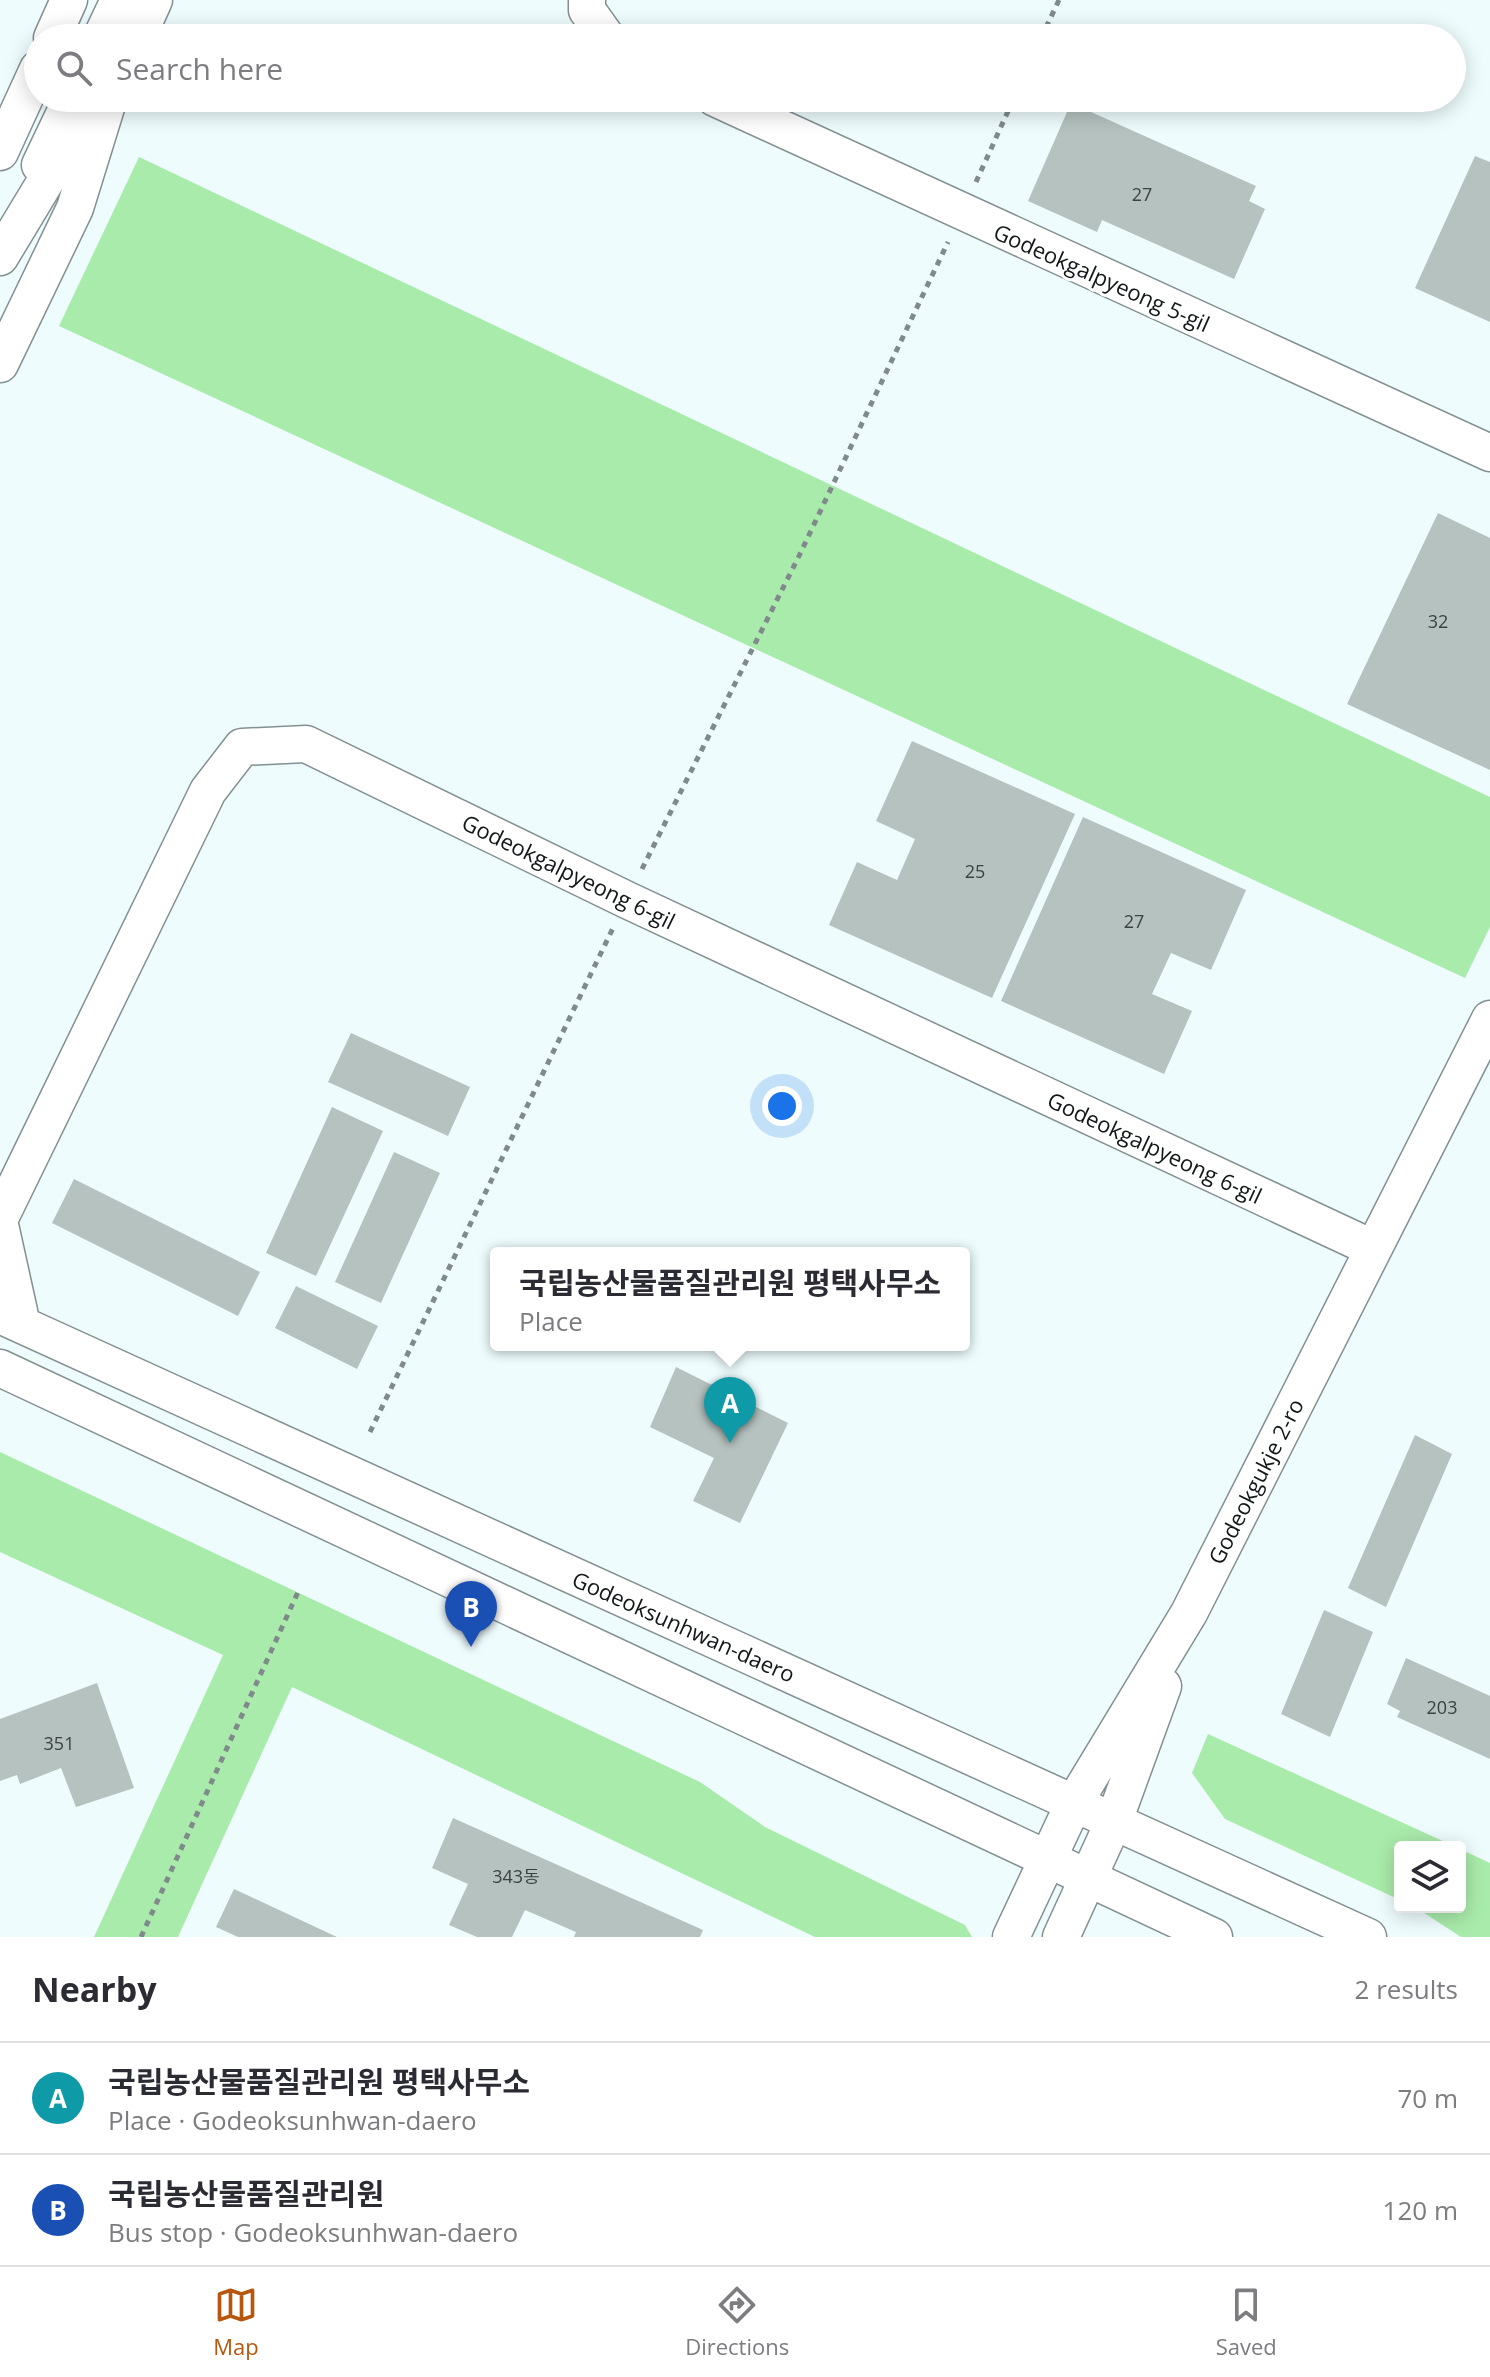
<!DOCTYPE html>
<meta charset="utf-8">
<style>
body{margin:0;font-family:"Open Sans","Noto Sans KR",sans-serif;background:#f2f2f3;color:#2b2b33}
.controls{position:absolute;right:24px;bottom:24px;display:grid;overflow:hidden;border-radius:8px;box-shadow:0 4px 20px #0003}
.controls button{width:72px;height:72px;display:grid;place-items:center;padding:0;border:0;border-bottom:2px solid #e1e1e2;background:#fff;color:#2b2b33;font:40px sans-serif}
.you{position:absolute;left:782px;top:1106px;width:28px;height:28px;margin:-20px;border:6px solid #fff;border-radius:50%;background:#1a73e8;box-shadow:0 0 0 12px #1a73e833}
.badge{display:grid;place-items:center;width:52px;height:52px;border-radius:50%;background:#b7570e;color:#fff;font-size:26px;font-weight:700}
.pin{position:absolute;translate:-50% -66px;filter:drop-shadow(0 2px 4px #0008)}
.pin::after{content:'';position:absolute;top:42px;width:28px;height:24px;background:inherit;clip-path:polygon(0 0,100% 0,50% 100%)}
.popup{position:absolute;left:490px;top:1247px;width:480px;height:104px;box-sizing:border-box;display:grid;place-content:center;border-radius:8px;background:#fff;filter:drop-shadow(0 2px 6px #0005);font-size:26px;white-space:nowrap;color:#7c7c81}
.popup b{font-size:30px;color:#2b2b33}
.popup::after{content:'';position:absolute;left:50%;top:100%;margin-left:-16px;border:16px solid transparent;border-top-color:#fff}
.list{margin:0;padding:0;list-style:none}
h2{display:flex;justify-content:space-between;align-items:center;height:104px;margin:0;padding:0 32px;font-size:34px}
h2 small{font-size:26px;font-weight:400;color:#7c7c81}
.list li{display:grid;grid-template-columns:52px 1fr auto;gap:24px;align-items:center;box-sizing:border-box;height:112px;padding:0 32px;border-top:2px solid #e1e1e2}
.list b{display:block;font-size:30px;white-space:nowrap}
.list p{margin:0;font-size:26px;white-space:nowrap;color:#7c7c81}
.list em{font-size:26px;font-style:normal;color:#7c7c81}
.icon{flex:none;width:44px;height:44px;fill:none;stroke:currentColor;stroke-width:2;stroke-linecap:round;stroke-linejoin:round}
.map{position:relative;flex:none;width:1490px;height:1937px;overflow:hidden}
.search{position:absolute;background:#fff;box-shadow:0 4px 20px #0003;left:24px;right:24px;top:24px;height:88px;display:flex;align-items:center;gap:20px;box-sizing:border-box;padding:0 28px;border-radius:44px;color:#7c7c81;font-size:30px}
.sheet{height:328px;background:#fff}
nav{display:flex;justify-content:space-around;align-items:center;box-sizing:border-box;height:112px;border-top:2px solid #e1e1e2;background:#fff;font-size:22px;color:#7c7c81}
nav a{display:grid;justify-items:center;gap:4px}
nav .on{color:#b7570e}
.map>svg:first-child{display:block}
</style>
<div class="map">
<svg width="1490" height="1937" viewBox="0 0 1490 1937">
<rect width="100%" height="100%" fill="#eefcfe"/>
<!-- green -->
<path fill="#a9ebaa" d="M139,157L1490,797V927L1465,978L59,326Z
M0,1452L700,1782L765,1827L965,1925L972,1937H815L292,1687L178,1937H94L223,1655L0,1552Z
M1208,1734L1456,1847H1400V1900L1225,1819L1192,1773Z
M1460,1849L1490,1863V1937H1461L1415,1907H1460Z"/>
<!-- building -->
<path fill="#b5c2bf" d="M1071,103L1256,186L1249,201L1265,209L1234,279L1102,220L1097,232L1028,201Z
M1475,156L1490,162V322L1415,288Z
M1438,513L1490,538V770L1347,704Z
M912,741L1075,814L992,998L829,925L857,862L897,880L915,839L876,821Z
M1083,817L1246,890L1211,970L1171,953L1152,994L1192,1011L1164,1074L1001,1001Z
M351,1033L470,1087L448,1136L328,1082Z
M332,1107L383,1131L316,1276L266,1253Z
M394,1152L440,1173L381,1303L335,1282Z
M74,1179L260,1272L238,1316L52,1223Z
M296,1286L378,1326L357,1369L275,1328Z
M676,1367L788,1423L740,1523L693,1501L714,1458L650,1427Z
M1415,1435L1452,1454L1386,1607L1348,1588Z
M1324,1610L1373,1632L1330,1737L1281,1714Z
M1406,1658L1490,1696V1759L1397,1717L1400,1711L1387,1704Z
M97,1683L134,1788L76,1807L61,1768L20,1784L17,1775L0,1781V1719Z
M453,1818L703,1930L700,1937H574L576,1932L525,1910L512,1937H477L449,1925L468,1884L432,1868Z
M234,1889L337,1937H238L216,1927Z"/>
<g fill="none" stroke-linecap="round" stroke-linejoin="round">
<!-- minor casing -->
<g stroke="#839092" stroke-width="39">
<path id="minor" d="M587,0V10L607,38
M52,38L69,0
M101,38L119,0
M137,38L154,0
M715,98L1490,453
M0,152L38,69
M40,165L72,98
M0,257L50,174L95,121
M0,364L75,208L109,98
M0,1218L208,791L242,747L306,744L627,900L1372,1248
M0,1225L22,1325
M0,1315L1368,1937
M0,1368L1214,1937
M1011,1937L1074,1803L1189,1613L1490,1019
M1061,1937L1114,1821L1163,1686"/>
</g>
<!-- path -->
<path stroke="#80898b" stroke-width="5" stroke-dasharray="6 6" stroke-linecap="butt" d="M1041,38L1059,0
M976,182L1014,98
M642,869L799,556L948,242
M370,1432L613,928
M141,1937L298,1592"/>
<!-- minor -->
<use href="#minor" stroke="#fff" stroke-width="36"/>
</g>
<g text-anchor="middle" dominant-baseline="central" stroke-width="6" stroke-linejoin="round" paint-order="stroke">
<!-- number labels -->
<g font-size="18" fill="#3b4242">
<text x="1142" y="194">27</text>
<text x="1438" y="621">32</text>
<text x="975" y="871">25</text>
<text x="1134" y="921">27</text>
<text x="1442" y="1707">203</text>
<text x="59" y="1743">351</text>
<text x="516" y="1876">343동</text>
</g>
<!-- street labels -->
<g font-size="22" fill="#121718" stroke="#fff">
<text transform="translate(1102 277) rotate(24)">Godeokgalpyeong 5-gil</text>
<text transform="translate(569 871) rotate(26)">Godeokgalpyeong 6-gil</text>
<text transform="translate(1155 1147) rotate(25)">Godeokgalpyeong 6-gil</text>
<text transform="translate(1255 1481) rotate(-63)">Godeokgukje 2-ro</text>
<text transform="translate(684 1626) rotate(24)">Godeoksunhwan-daero</text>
</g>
</g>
</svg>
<div class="controls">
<button><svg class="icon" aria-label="layers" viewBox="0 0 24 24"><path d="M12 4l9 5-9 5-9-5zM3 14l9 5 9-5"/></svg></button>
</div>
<div class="you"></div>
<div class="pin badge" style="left:730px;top:1443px;background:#0f9aa8">A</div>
<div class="popup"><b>국립농산물품질관리원 평택사무소</b>Place</div>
<div class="pin badge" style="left:471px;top:1647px;background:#1a4fb4">B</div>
<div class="search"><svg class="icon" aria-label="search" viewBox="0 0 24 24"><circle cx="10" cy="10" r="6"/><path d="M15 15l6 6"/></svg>Search here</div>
</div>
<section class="sheet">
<h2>Nearby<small>2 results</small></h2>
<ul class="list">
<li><span class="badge" style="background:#0f9aa8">A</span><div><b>국립농산물품질관리원 평택사무소</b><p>Place · Godeoksunhwan-daero</p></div><em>70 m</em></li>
<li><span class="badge" style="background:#1a4fb4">B</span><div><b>국립농산물품질관리원</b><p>Bus stop · Godeoksunhwan-daero</p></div><em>120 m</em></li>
</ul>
</section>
<nav>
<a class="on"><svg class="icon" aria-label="map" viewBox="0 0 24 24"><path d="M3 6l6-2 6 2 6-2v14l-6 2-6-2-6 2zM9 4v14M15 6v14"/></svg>Map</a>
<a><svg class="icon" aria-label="directions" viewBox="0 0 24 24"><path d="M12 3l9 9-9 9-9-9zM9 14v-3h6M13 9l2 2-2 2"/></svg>Directions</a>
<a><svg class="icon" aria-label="saved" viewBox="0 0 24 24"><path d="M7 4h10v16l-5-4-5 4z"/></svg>Saved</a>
</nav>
